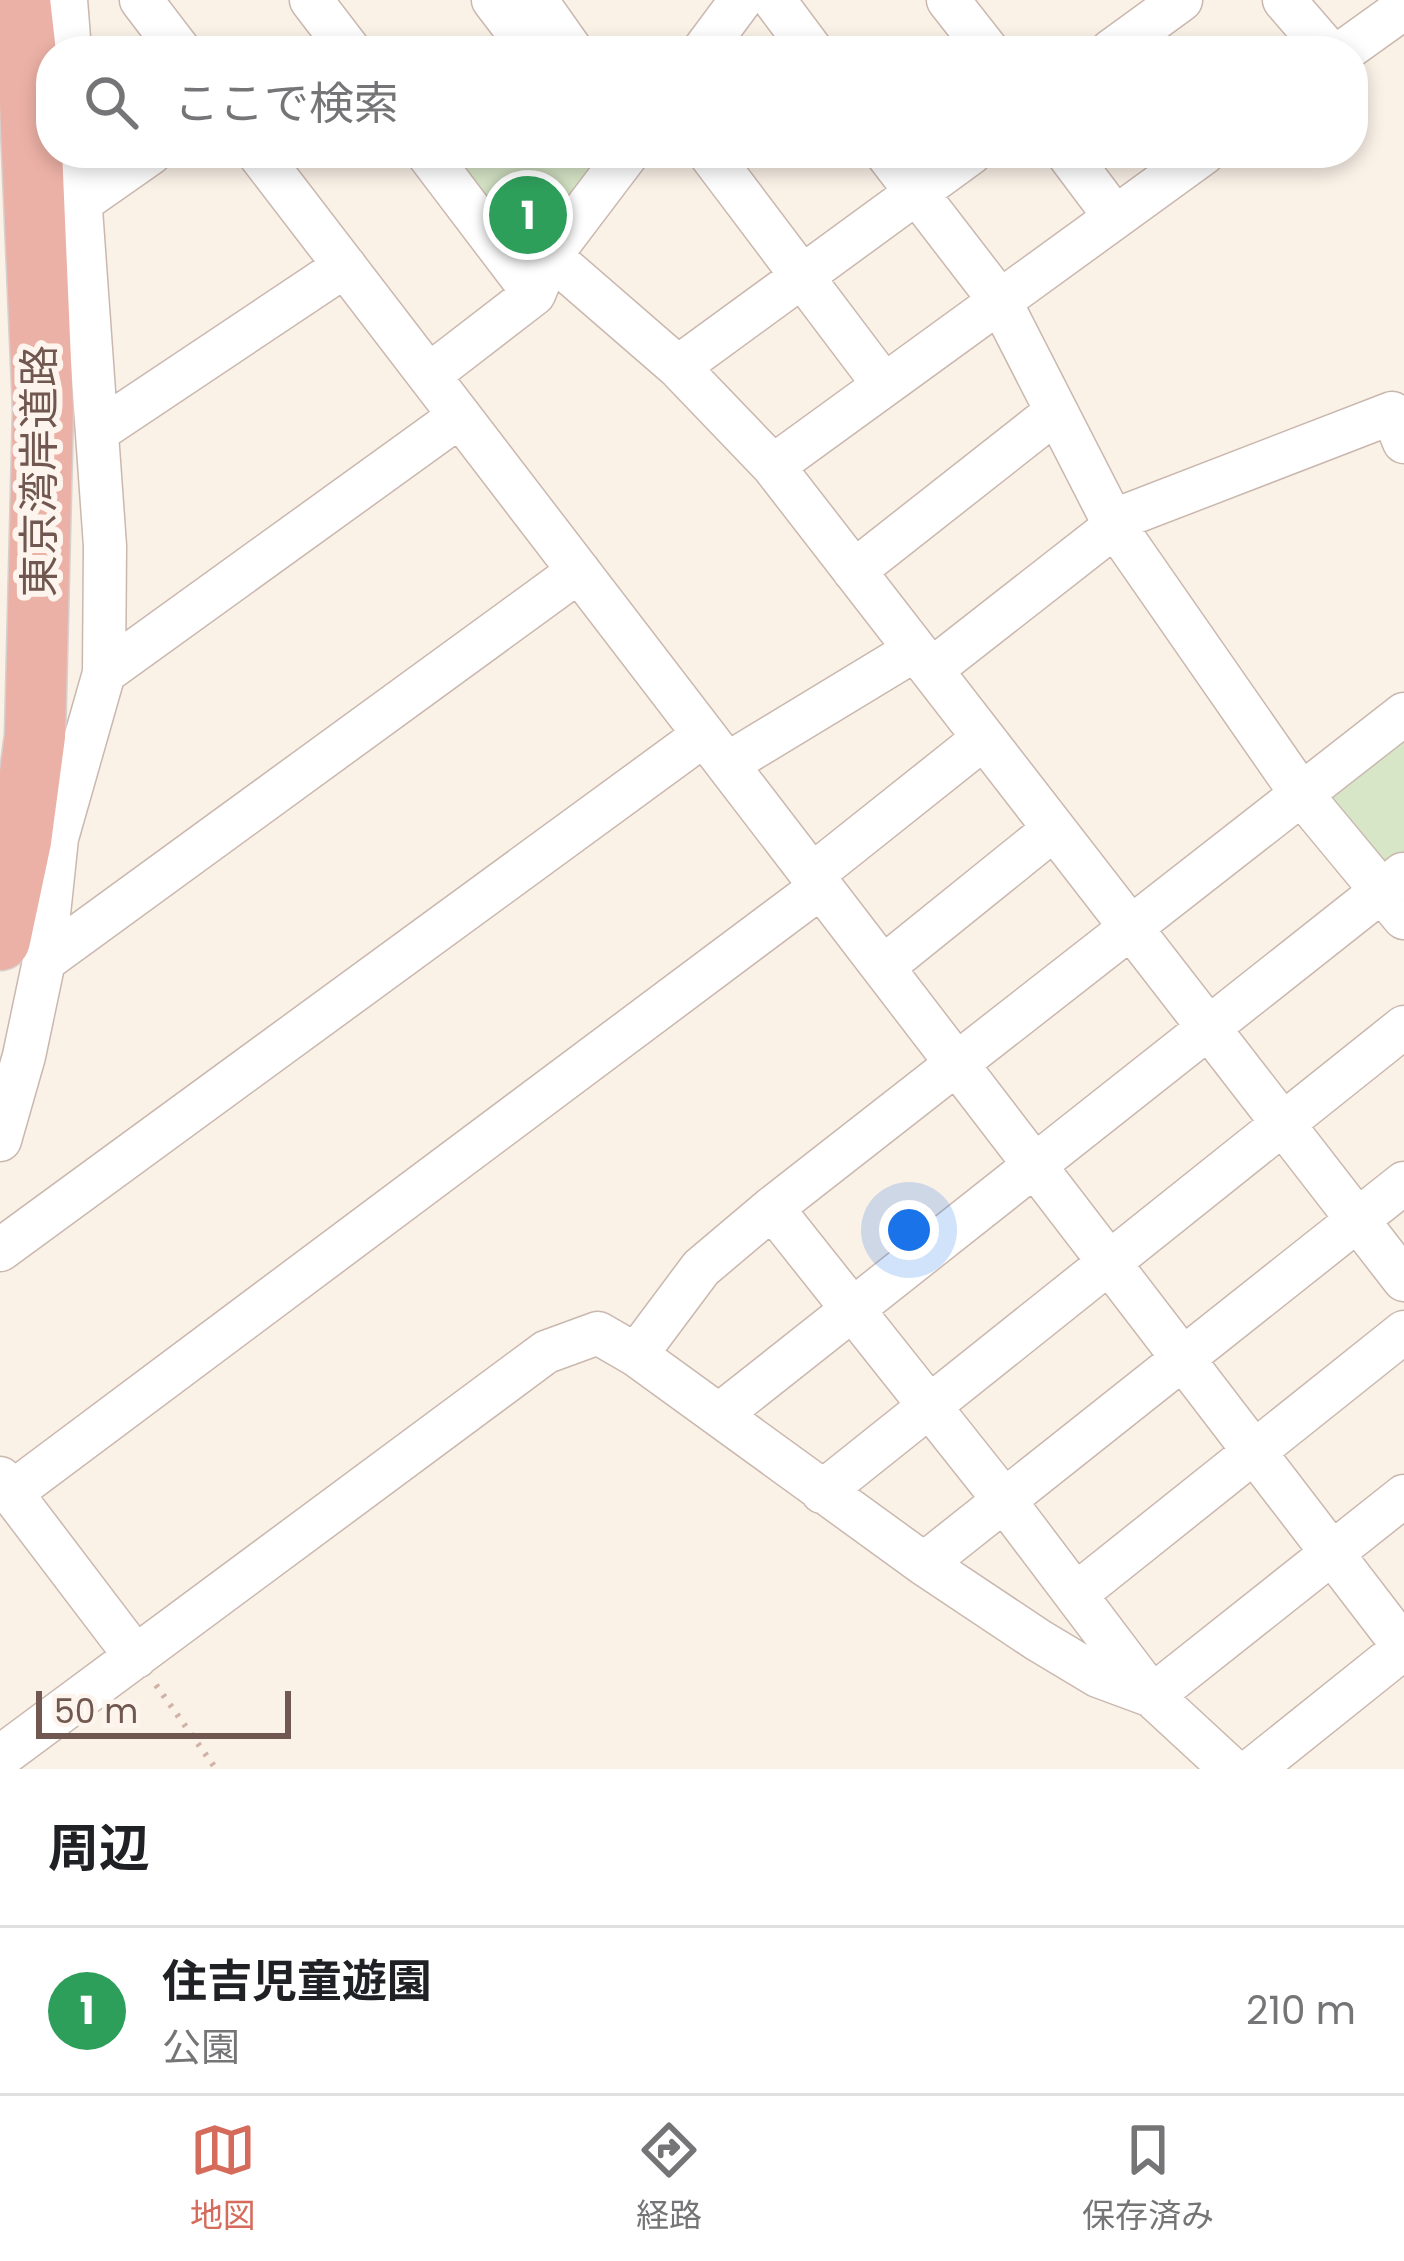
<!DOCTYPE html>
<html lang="ja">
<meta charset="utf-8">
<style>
body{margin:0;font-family:Poppins,"Noto Sans JP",sans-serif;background:#f2f2f2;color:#202124}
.scale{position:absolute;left:36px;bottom:30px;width:255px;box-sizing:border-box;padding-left:12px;border:6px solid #70574f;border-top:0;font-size:33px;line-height:42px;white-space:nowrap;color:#70574f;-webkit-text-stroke:9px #fdf5ed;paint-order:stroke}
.you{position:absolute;left:909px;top:1230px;width:42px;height:42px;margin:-30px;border:9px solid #fff;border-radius:50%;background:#1a73e8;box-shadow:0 0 0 18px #1a73e833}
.badge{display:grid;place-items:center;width:78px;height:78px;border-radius:50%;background:#d56b5b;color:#fff;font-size:39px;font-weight:700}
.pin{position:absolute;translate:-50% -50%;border:6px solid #fff;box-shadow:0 3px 12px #0006}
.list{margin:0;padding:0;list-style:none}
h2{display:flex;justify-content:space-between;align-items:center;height:156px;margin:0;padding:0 48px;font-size:51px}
h2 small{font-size:39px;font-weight:400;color:#757577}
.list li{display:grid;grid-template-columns:78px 1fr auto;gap:36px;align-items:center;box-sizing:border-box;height:168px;padding:0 48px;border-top:3px solid #e0e0e0}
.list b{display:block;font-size:45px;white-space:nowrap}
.list p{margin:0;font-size:39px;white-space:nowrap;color:#757577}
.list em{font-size:39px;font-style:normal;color:#757577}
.icon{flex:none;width:66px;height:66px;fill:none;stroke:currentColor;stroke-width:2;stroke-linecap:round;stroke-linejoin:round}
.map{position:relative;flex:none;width:1404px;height:1769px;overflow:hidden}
.search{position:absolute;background:#fff;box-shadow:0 6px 18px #0003;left:36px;right:36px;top:36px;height:132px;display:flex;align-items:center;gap:30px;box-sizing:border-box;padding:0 42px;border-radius:48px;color:#757577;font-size:45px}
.sheet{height:324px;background:#fff}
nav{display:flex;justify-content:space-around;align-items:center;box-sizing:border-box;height:168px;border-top:3px solid #e0e0e0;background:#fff;font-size:33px;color:#757577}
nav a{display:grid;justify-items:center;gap:6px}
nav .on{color:#d56b5b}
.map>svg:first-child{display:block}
</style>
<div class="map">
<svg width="1404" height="1769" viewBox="0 0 1404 1769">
<rect width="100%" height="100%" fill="#faf1e7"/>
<!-- green -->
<path fill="#d7e6c7" d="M465,153H602L534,294L444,175Z
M1404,714V874L1383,891L1302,795Z"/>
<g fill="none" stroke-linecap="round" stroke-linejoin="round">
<!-- minor casing -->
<g stroke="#cab8af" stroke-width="45">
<path id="minor" d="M66,0L70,51
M141,0L180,51
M311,0L350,51
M493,0L532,51
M536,0L572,51
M774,0L812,51
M948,0L988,51
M1284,0L1328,51
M703,51L741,0
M1111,51L1181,0
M1344,51L1404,8
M258,153L1404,1647
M427,153L534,294
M709,153L884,385
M886,153L1000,301L1115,526L1302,795L1404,918
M1067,153L1115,217
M81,202L151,153
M550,256L678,367L773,466L1404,1280
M678,367L971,153
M429,375L534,294L550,256L628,153
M98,431L345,266
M773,466L1204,153
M1112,521L1392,413L1404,442
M854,571L1056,412
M931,670L1115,526
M104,673L460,416
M727,764L915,650
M812,875L984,738
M44,961L579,571
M883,967L1054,829
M0,1140L24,1056L44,961L57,838L104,673L105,546L77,153
M772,1208L1004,1500L1152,1696L1404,1496
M0,1250L704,735
M636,1355L701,1268L772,1208L1404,714
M719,1415L1403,874
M0,1478L136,1657
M822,1492L1404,1027
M11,1493L821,887
M924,1564L1404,1183
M1076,1594L1404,1332
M0,1757L546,1352L598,1333L636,1355L924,1564L1038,1640L1098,1676L1152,1696L1231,1769
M1253,1769L1404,1648"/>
</g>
<!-- highway casing -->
<g stroke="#d7d0ce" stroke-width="63">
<path id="highway" d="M0,940L21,841L35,736L43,409L29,80L20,0"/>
</g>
<!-- path -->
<path stroke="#d1b2a6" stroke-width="6" stroke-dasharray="3 9" stroke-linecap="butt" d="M156,1685L216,1769"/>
<!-- minor -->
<use href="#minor" stroke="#fff" stroke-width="42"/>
<!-- highway -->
<use href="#highway" stroke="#ecb1a6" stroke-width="60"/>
</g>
<g text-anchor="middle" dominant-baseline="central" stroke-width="12" stroke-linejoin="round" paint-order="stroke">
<!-- street labels -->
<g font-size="42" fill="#70574f" stroke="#fdf5ed">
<text transform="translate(39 471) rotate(-90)">東京湾岸道路</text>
</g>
</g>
</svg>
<div class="scale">50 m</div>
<div class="you"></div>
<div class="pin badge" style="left:528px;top:215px;background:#2e9e5b">1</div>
<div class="search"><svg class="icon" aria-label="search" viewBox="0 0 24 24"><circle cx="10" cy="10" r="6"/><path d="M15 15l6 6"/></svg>ここで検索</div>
</div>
<section class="sheet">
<h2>周辺<small></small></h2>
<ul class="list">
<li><span class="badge" style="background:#2e9e5b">1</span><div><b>住吉児童遊園</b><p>公園</p></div><em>210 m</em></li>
</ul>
</section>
<nav>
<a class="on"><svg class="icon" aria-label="map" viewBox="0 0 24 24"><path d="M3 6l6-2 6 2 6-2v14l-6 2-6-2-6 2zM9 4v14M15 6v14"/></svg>地図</a>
<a><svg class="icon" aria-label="directions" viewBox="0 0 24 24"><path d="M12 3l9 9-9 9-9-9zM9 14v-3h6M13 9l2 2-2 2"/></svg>経路</a>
<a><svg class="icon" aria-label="saved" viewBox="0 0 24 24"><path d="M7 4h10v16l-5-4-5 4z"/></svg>保存済み</a>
</nav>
